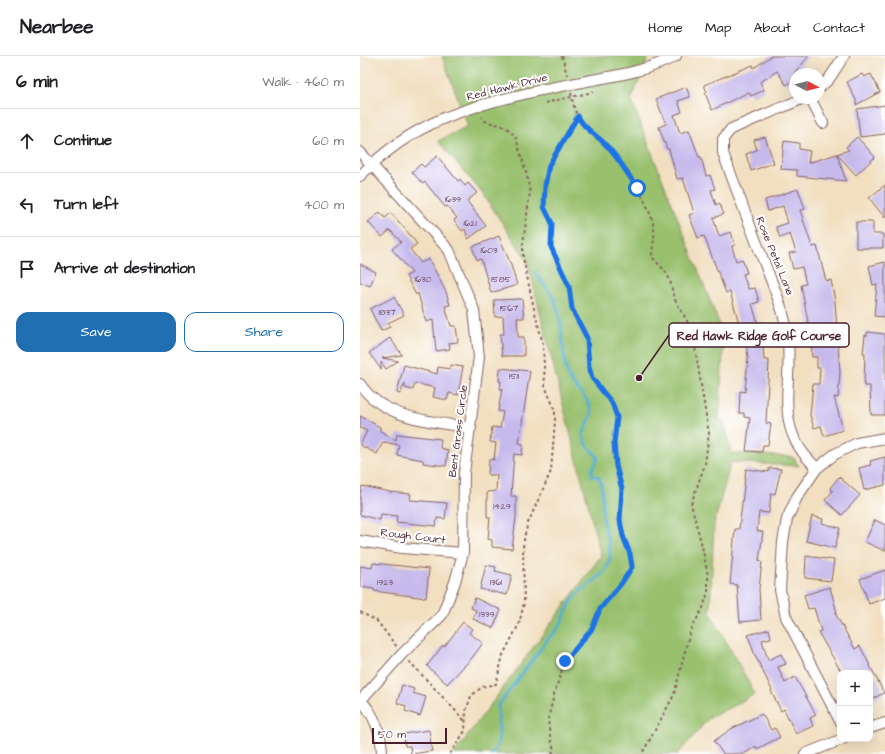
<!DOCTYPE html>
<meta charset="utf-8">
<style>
body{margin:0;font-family:"Architects Daughter",sans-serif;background:#f6f6f6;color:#202124}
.controls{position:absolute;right:12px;bottom:12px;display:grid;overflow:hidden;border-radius:8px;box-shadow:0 4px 16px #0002}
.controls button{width:36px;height:36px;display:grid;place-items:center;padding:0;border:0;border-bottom:1px solid #e0e0e0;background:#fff;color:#202124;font:20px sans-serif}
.compass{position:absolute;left:429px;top:12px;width:36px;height:36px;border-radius:50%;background:#fff;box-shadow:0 4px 16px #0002;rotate:97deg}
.scale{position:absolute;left:12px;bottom:10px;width:75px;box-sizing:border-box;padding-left:4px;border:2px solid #4a1f2b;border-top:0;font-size:11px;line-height:14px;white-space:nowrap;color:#4a1f2b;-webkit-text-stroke:3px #fff;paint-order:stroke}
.stop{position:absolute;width:12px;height:12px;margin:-9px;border:3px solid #1a73e8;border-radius:50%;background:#fff}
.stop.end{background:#1a73e8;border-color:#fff;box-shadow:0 1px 4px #0008}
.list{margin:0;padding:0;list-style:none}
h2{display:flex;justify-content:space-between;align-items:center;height:52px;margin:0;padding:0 16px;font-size:17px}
h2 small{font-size:13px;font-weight:400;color:#757577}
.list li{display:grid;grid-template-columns:26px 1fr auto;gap:12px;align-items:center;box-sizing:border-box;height:64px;padding:0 16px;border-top:1px solid #e0e0e0}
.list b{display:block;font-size:15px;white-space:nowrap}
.list em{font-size:13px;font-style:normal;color:#757577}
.actions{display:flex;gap:8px;padding:12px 16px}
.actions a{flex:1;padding:9px 0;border:1px solid #1f6fb2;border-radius:12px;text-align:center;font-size:14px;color:#1f6fb2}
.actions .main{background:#1f6fb2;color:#fff}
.icon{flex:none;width:22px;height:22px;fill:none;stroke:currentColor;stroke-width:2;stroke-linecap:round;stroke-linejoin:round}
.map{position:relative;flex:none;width:525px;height:698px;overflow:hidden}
header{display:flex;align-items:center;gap:24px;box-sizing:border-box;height:56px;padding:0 20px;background:#fff;border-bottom:1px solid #e0e0e0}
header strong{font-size:19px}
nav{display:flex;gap:22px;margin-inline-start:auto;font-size:14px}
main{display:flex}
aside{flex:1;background:#fff}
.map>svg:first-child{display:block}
</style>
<header>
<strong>Nearbee</strong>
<nav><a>Home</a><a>Map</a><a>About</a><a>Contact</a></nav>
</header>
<main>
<aside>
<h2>6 min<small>Walk · 460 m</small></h2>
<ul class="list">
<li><svg class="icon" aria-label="ahead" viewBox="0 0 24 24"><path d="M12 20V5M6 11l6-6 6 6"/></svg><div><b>Continue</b></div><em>60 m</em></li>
<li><svg class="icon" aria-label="left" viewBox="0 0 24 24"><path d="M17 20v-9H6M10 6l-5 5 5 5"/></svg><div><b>Turn left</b></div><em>400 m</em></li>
<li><svg class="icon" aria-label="arrive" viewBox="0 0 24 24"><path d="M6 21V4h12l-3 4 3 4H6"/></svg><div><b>Arrive at destination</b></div></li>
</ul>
<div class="actions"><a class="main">Save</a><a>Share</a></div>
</aside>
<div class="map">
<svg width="525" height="698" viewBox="0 0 525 698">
<rect width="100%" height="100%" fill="#fff"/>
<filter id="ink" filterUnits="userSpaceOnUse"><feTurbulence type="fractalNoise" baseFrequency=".025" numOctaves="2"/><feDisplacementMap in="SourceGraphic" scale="8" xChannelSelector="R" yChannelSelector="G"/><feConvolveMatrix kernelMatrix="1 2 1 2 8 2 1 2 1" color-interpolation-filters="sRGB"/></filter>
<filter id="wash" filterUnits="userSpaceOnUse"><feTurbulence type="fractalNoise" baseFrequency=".012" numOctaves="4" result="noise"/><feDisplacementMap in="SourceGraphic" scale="16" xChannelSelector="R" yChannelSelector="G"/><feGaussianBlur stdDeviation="0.9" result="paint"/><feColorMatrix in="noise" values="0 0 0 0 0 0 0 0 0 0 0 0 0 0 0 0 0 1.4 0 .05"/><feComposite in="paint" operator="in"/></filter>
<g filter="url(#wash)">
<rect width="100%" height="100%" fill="#f1dfc0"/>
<!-- green -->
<path fill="#98c06d" stroke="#71704c" d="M82,0H289L271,44L364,280L359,365H364L371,397L433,401L439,410L371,406L354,468L350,556L395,638L348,663L318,698H94L241,500L167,204L123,138L78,85L108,70Z"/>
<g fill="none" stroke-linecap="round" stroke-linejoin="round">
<!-- stream -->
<path stroke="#50aecf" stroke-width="3" d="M132,698L137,691L139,679L138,650L188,583C205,569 202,558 214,542C222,530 240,525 247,511C255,495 244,477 243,461C242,447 244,435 239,421L232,420V414L238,402C231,391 226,393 223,378C226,372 232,362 231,355C228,338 212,333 207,317C201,293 204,263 193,241C188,232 180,225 175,216"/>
</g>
<g id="blocks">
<!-- building -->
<path fill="#c6baec" d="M411,0H449L435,16V23L426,29L417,15L400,26L404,34L391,40L389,36L352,54L345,37L347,36L344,29L393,9L394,12Z
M502,18L504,21L511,18L520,36L496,49V44L487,26Z
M326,31L330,41L318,45L322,56L314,59L320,77L329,74L339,101H341L346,120L350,119L355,133L351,134L356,149L359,147L364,158L353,162L359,180L371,176L375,189L372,190L376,205L382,203L387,217L383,218L388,233L395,232L399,246L392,248L398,268L404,267L406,277L394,278L395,287H403L404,304H409L406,367L411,368L408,389H403L402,396L386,395L390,362L384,361V357H379L380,335L385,336L388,301L386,289L381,290L379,275L381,274L370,236L366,237L344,180L338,182L329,159L334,157L323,122L317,123L309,93H307L299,71L306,68L296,43Z
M525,49V78L500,81L497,53Z
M405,81L414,107L391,115L386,98L397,94L394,84Z
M497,81L515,101L496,119L477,98L489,94L486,91Z
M424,85L439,87V93L450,95L448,107L477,98L486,125L437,120V114L421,113Z
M77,100L98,125L100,123L105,130L108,127L117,137L107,145L126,170L108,183L105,173L102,175L94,164L97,162L87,150L85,151L65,126L63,128L52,116L61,108L64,111Z
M525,129V162L509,142Z
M438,133L445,153L440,154L452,191L457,190L466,225L471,224L475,245L480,317L478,342L474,341L483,374L464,380L461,370L454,372L450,359L453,328H459L460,312H457V301H452L451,286H458L456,270L449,271L441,229L446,228L442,211L433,213L429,197L436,196L430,178L420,182L416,171L428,167L423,150L408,155L405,144Z
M20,156L25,162L31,157L46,174L57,188L50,193L61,207L69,203L86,236L90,249L85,250L91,270H96L98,286L89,287L90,293L76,295L73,264L66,266L58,237L56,239L46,220L52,217L32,193L41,186L30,174L22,181L8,166Z
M496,166H513V178H523V192H496Z
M139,180L151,209L157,229L131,237L121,203L117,204L112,191Z
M525,206V261L514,260L517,228L513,229L509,210Z
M0,208L16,216L10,230L0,226Z
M34,241L44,259L28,267L30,271L21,275L10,253Z
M162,243L164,262H157L158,281H164V300H142L140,278H144L143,260L135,261L134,244Z
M507,276L525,278V359H511L510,330H504L505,297H503L505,279L507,280Z
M30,282L42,299L22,302L38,305L26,313L21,306V313L9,297Z
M44,309L77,318L78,311L90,313L91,309L103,311L98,339L89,337L87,344L73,341L75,332L55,327L53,334L45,332V327L40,338L37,337Z
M140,312L170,315L159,387L163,388L162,399L154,398L151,440H156V461L152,493L132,491V484L128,483L130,461H127V436L136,435L137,419H128L129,403L134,404L136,387L130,386L132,371L140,372L143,356L138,355L142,333H140L141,325H139Z
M0,360L20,371V375L36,384L37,378L81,383L80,392L88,394L86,410L63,407V404L37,399L39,389L23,386L17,398L0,389L7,375L0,372Z
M525,401V429L504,434L499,412L511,409L510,405Z
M409,412L421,413L415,438L411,437L409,457L399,456L397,475L403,476L399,505L402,506L399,533L401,564L380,566L377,529L370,528L375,473H379L386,413L409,416Z
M479,421L500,439L482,459L465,444L473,435L470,432Z
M2,430L30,436L51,438L50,444L87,447L85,463L77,462L76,470L36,466L37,460L21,458L20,464L0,459V439Z
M452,460L463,463L462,467L480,472L475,492L446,485Z
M515,464L525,469V495L505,486Z
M446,500L474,504L471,525L445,522Z
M13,507L69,513L66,542L14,535V533L0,531V510L12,512Z
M126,509L136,511L135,515L152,519L147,539L120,533Z
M525,514V542L509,548L500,523Z
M470,531L477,557H475L495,593L500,590L524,637L510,644V617H482L458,576L461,575L454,552L448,553L444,539Z
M115,542L141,554L133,572L113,563L116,554L111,552Z
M103,566L112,573L109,577L123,587L111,603L87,628L67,610L83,589L84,591Z
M409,573L411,582L402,584L408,604L421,598L426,608L418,611L425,627L435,621L456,659L450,662L453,670L436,678L424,653L421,655L411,635L412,634L394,597L388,579Z
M42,629L54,633L53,637L66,641L60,660L45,655L46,650L37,647Z
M402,658L411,674L415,672L420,681L397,693L396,690L384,698H363L354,685L371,673Z
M69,674L72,695L51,698L50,690H45L44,678Z"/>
</g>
</g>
<g filter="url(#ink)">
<use href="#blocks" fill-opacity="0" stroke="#84625f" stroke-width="1"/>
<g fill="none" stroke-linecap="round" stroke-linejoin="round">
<!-- minor casing -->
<g stroke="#84625f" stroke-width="12">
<path id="minor" d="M232,24C261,19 289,14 316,0
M459,32L469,23L484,0
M444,42L371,73L363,83V97C377,135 391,173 406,211C415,235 426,258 428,285C432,337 413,372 457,412
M450,42L463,67
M0,96L89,194L114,254L119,301L104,417L103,497L95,526L82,559L42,598L1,644
M0,120C54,64 108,51 181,34
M0,328C24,364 73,365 111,372
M0,485L42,492L103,497
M0,644C14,656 22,680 22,698
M480,665L426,561L420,534L423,486L427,463L437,441L457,412L475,398L497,387L525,382
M510,672L525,667
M445,698L483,683"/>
</g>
<!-- path -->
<path stroke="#84625f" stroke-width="2" stroke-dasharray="3 3" stroke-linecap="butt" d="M202,0L207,19
M211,37C217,69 222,66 243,86C263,106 290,145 294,173C295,182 292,192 292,201L305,215L310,224L314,242L327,265L334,285L347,366L349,377L345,408L331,448L342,490L348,520V536L343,552L330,575L314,639L282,698
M0,556L17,565L37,591
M49,605L105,665
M90,698L105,675L106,655L111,640L122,631L136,628L143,599L159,568L164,547L163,491L165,478L168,467L191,415L195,365V354L185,330L183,288L175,257L163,202V188L170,136L167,120L156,82L152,77L146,71L125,65L122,61
M192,698L194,694L190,680L188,663L195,635L205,605L232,573L240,553L261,528L272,511L270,498L263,480L260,464L262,433L256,410L254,387L257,361L252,347L232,322L229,310L227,282L212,253L209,230L191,191L192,167L184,151L185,130L189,109L217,60"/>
<!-- minor -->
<use href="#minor" stroke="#fff" stroke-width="10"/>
<!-- minor-bridge casing -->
<g stroke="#84625f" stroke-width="12" stroke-linecap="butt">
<path id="minor-bridge" d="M181,34L232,24"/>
</g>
<!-- path-bridge -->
<path stroke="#84625f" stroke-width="2" stroke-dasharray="3 3" stroke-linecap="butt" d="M185,47L233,36"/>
<!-- minor-bridge -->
<use href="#minor-bridge" stroke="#fff" stroke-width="10"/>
</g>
</g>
<g fill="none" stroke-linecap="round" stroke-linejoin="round" filter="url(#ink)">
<!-- route -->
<path stroke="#1a73e8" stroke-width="5" d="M205,605L232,573L240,553L261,528L272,511L270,498L263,480L260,464L262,433L256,410L254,387L257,361L252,347L232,322L229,310L227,282L212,253L209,230L191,191L192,167L184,151L185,130L189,109L218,60C223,72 235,78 244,87C257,100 267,116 277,132"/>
</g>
<g text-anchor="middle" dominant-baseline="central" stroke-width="4" stroke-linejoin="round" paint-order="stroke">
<!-- number labels -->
<g font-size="9" fill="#69465b">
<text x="93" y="143">1639</text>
<text x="110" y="167">1621</text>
<text x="129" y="194">1603</text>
<text x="63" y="223">1630</text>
<text x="141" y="223">1585</text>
<text x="149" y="252">1567</text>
<text x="27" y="256">1837</text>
<text x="154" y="320">1511</text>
<text x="142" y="450">1429</text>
<text x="25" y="526">1923</text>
<text x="136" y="526">1361</text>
<text x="127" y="558">1339</text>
</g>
<!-- street labels -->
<g font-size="11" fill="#4a1f2b" stroke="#fff">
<text transform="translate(147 31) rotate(-14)">Red Hawk Drive</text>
<text transform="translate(415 200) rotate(68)">Rose Petal Lane</text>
<text transform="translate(98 375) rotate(-83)">Bent Grass Circle</text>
<text transform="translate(53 480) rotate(7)">Rough Court</text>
</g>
</g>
<!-- callouts -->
<path fill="none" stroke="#4a1f2b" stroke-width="1.5" d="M279 322L309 279"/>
<circle fill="#4a1f2b" stroke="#fff" stroke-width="1.5" cx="279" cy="322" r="4"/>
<rect fill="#fff" stroke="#4a1f2b" stroke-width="1.5" x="309" y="267" width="180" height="24" rx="4"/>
<g font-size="12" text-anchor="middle" font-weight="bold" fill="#4a1f2b">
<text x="399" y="284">Red Hawk Ridge Golf Course</text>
</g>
</svg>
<div class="controls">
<button>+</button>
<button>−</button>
</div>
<svg class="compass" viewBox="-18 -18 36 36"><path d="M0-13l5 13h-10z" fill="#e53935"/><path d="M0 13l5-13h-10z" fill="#757577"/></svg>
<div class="scale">50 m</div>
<div class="stop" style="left:277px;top:132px"></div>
<div class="stop end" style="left:205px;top:605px"></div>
</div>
</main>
